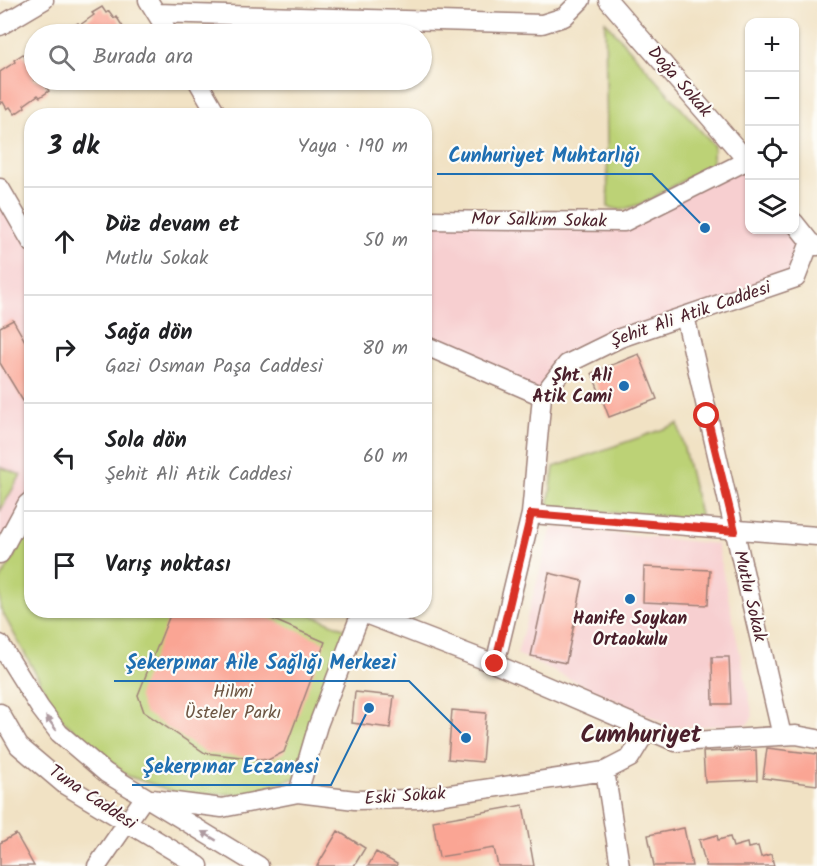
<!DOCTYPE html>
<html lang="tr">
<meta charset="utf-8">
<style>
body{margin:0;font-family:Kalam,sans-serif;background:#f2f2f2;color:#202124}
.controls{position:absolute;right:18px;top:18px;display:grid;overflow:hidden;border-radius:12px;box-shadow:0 2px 4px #0004}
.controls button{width:54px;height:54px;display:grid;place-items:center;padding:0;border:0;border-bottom:2px solid #e0e0e0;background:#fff;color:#202124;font:30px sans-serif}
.stop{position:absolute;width:18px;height:18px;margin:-14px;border:4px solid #d93025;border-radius:50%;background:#fff}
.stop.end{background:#d93025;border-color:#fff;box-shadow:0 2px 6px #0008}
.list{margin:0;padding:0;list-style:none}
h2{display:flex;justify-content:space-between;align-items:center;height:78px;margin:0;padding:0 24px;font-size:26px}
h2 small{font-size:20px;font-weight:400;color:#757577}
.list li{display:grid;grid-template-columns:39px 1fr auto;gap:18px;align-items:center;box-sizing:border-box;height:108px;padding:0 24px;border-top:2px solid #e0e0e0}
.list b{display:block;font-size:22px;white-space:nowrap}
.list p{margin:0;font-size:20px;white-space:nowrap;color:#757577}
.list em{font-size:20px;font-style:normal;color:#757577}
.icon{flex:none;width:33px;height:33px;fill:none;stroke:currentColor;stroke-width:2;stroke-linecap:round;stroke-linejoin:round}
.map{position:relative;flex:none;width:817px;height:866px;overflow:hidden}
.search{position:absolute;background:#fff;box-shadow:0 2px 4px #0004;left:24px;top:24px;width:408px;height:66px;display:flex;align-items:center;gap:15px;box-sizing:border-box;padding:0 21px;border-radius:33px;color:#757577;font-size:22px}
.panel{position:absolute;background:#fff;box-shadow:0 2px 4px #0004;left:24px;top:108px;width:408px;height:510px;border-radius:24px}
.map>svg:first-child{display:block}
</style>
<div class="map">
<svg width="817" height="866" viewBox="0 0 817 866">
<rect width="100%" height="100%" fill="#fdfcf7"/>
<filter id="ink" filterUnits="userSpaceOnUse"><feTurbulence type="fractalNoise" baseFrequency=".0167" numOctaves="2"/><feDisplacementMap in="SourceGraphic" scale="12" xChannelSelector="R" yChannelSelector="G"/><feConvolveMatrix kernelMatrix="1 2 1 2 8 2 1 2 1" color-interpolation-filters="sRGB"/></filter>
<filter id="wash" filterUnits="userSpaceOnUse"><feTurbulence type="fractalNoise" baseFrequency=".008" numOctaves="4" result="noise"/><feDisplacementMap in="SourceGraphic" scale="24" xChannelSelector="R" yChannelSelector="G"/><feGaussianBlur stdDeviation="1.35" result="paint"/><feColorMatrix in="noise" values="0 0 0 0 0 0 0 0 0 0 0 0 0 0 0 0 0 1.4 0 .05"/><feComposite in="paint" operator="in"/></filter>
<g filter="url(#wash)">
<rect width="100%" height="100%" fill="#f1e2c4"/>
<!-- built -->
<path fill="#f7cfd0" d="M749,165L750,230H794L811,242L798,278L565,363L541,396L425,345V221L623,223Z
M0,187L32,242L31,501L0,555Z
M552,527L717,544L753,716L747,725L672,727L517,654Z"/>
<!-- green -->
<path fill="#bcd276" stroke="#837850" stroke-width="1.5" d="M605,21L714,146L712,164L644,203L621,210L608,207Z
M678,424L701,519L548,508L554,467Z
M0,467L21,475L0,511Z
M31,525L32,610L302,611L353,632L306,774L249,794H181L128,776L60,718L0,608V581Z"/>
<g id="blocks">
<!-- building -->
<path fill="#faa594" d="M102,7L106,13L109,11L114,18L116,16L123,27L121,29L125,34H72L68,29L78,23L80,25L94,15L92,13Z
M23,54L27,60L31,58L34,64V80H45L47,82L44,84L49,91L40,97L38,95L24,105L25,107L15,114L10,107L7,109L3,102L0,104V72L15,62L14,60Z
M13,320L25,341L32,337V396L23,401L0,363V327Z
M639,354L657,399L609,417L592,373Z
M644,567L710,570L708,605L643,602Z
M549,573L583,581L566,663L531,656Z
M172,610H251L325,642L284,752L268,760L205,753L144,712L138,695Z
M712,657H729L731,704H713Z
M355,692L394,696L390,728L352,723Z
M452,710L486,713L482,762L448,759Z
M767,748L817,754V785L763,778Z
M756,750L757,780L705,782L703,752Z
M523,805L534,866H498L494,848L439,857L433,821Z
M684,828L692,866H654L648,835Z
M338,831L365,848L354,866H317Z
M16,834L34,866H0V843Z
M717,835L718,840L730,837L733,847L747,843L748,848L758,846L761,857L771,854L774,866H706L699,840Z
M376,852L397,864L396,866H368Z"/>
</g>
</g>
<g filter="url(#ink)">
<use href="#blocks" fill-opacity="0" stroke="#9e8078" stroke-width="1.5"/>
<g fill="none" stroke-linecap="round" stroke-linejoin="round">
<!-- minor casing -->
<g stroke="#9e8078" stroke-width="21">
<path id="minor" d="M148,0L169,34
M608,0L750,164
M156,13L542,24L564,17L581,0
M0,26L44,0
M197,80L218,116
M0,188L32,243
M424,220L624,222L746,161
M794,222L810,242L817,246
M685,316L782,736
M424,345L542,396
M531,514L817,536
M0,554L27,504L32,500
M355,610L495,664L676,742L796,735L817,739
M0,644L40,708L59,733L106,773L259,866
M495,664L531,514L542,396L567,364L620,338L796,278L810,242
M0,713L19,746L65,785L199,866
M605,771L620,866
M298,793L318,725L361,613
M97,866L144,798L222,808L298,793L355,800L417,799L605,771L630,758L647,730"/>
</g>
<!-- minor -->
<use href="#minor" stroke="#fff" stroke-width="18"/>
</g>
<!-- one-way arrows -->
<defs><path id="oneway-solid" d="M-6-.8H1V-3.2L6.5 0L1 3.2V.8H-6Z" transform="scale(1.5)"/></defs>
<g fill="#ae9aa0">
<use href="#oneway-solid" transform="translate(51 723) rotate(-127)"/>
<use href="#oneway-solid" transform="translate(209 836) rotate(-149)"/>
</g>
</g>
<g fill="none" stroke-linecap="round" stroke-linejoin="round" filter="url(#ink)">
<!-- route -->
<path stroke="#d93025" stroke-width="8" d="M495,664L531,514L735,531L707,416"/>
</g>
<!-- markers -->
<g fill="#1f6fb2" stroke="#fdfcf7" stroke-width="2">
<circle cx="624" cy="386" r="6"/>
<circle cx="630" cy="599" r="6"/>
</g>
<g text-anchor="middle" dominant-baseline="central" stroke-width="4.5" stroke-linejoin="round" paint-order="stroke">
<!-- street labels -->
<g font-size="18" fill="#4a1f2b" stroke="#fdfcf7">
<text transform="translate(679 82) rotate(49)">Doğa Sokak</text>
<text transform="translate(539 221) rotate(1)">Mor Salkım Sokak</text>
<text transform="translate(691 315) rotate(-19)">Şehit Ali Atik Caddesi</text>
<text transform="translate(749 596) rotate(77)">Mutlu Sokak</text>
<text transform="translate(405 797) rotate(-4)">Eski Sokak</text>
<text transform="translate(92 798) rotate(34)">Tuna Caddesi</text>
</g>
<!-- poi labels -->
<g font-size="18" font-weight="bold" fill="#4a1f2b" stroke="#fdfcf7" text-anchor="end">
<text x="612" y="376">Şht. Ali<tspan x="612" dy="21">Atik Cami</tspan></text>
<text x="630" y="619" text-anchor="middle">Hanife Soykan<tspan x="630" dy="21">Ortaokulu</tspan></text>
</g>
<!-- park labels -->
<g font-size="18" fill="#6c5542" stroke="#fdfcf7">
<text x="233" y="692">Hilmi<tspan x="233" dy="21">Üsteler Parkı</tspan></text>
</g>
<!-- district labels -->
<g font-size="24" font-weight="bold" fill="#4a1f2b" stroke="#fdfcf7">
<text x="641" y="735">Cumhuriyet</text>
</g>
</g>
<!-- callouts -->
<path fill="none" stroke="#1f6fb2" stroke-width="2" d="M705 228L652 174H437M466 738L409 681H114M369 708L331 785H132"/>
<g fill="#1f6fb2" stroke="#fdfcf7" stroke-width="2">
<circle cx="705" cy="228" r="6"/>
<circle cx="466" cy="738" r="6"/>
<circle cx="369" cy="708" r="6"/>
</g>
<g font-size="20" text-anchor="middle" font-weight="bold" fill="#1f6fb2" stroke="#fdfcf7" stroke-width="4.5" stroke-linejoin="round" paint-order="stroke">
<text x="544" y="162">Cunhuriyet Muhtarlığı</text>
<text x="261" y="669">Şekerpınar Aile Sağlığı Merkezi</text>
<text x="231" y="773">Şekerpınar Eczanesi</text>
</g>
</svg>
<div class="controls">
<button>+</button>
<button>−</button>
<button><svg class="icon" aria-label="locate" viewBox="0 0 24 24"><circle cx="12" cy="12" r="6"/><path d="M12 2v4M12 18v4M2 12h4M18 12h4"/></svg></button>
<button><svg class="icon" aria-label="layers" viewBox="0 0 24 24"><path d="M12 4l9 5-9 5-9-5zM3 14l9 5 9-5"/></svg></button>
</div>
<div class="stop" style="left:707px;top:416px"></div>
<div class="stop end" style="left:495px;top:664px"></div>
<div class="search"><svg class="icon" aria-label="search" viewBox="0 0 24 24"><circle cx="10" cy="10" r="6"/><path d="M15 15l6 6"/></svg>Burada ara</div>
<section class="panel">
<h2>3 dk<small>Yaya · 190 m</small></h2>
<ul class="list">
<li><svg class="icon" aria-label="ahead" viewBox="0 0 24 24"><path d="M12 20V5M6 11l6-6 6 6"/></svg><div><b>Düz devam et</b><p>Mutlu Sokak</p></div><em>50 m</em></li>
<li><svg class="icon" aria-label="right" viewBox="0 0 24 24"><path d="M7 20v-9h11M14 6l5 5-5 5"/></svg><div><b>Sağa dön</b><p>Gazi Osman Paşa Caddesi</p></div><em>80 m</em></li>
<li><svg class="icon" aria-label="left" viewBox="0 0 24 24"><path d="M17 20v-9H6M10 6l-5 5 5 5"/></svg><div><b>Sola dön</b><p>Şehit Ali Atik Caddesi</p></div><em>60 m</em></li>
<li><svg class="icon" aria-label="arrive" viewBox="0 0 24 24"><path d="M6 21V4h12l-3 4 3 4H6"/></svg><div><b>Varış noktası</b></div></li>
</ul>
</section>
</div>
